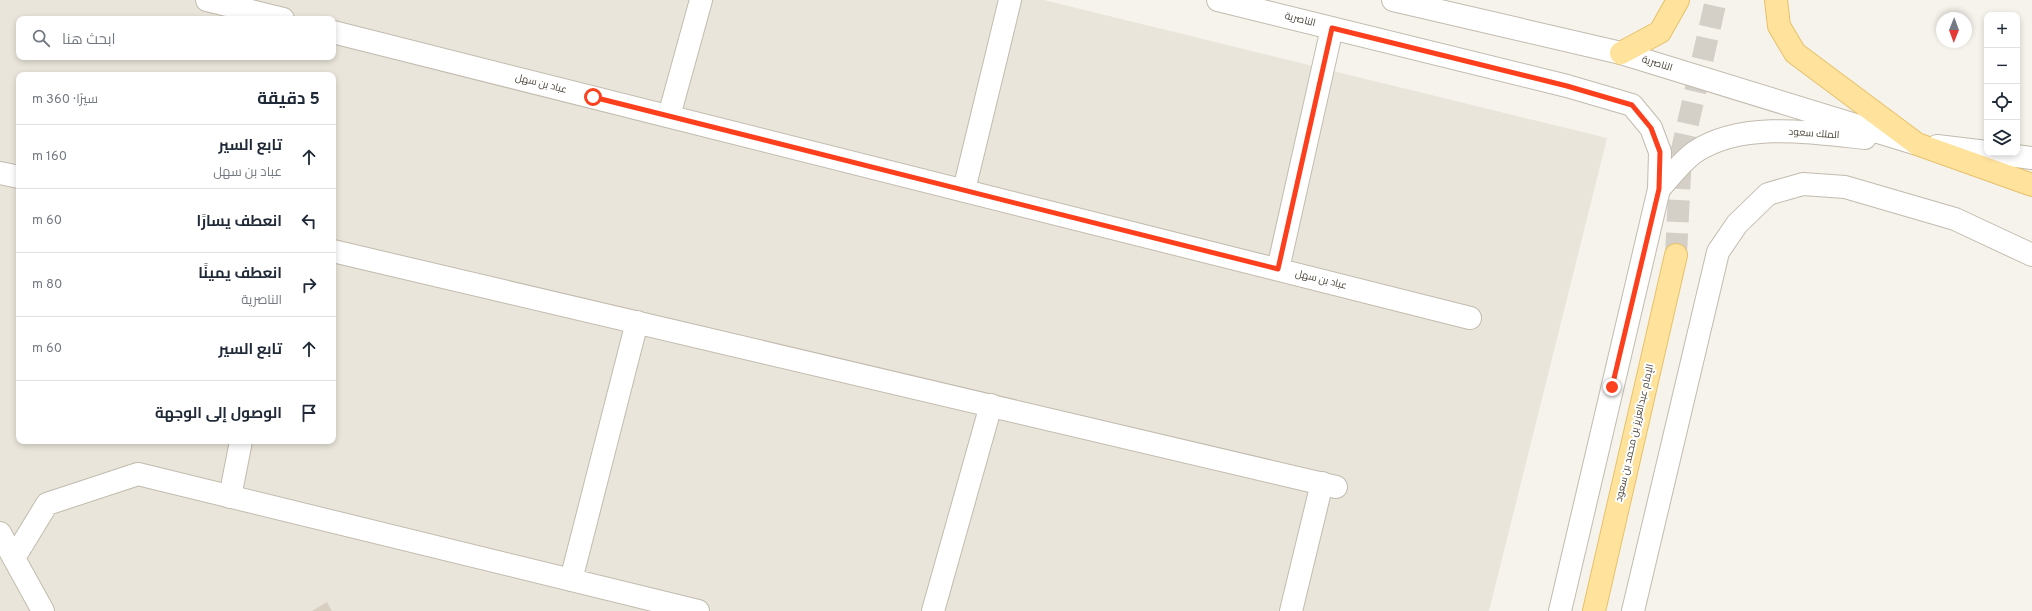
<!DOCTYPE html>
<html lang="ar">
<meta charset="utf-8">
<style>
body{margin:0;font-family:Overpass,Cairo,sans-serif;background:#f2f2f3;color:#1f2937;direction:rtl}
.controls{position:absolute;right:12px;top:12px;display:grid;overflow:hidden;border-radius:8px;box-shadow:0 2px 6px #0003}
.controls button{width:36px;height:36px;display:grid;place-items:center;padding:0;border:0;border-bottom:1px solid #e0e1e3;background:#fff;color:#1f2937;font:20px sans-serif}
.compass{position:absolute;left:1936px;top:12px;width:36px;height:36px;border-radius:50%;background:#fff;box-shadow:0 2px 6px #0003;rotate:181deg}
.stop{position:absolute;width:12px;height:12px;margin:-9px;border:3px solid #fc3f1d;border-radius:50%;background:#fff}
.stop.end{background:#fc3f1d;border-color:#fff;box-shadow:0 1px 4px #0008}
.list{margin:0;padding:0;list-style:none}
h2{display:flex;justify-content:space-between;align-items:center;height:52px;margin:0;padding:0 16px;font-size:17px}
h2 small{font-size:13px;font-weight:400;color:#747a83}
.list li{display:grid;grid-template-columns:26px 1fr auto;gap:12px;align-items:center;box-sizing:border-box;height:64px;padding:0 16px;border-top:1px solid #e0e1e3}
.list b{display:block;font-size:15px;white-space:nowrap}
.list p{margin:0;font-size:13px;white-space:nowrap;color:#747a83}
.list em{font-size:13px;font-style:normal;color:#747a83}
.icon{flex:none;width:22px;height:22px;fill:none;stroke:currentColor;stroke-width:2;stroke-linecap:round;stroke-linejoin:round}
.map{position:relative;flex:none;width:2032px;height:611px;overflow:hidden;direction:ltr}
.search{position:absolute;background:#fff;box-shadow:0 2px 6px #0003;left:16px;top:16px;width:320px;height:44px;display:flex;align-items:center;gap:10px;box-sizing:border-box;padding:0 14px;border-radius:8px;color:#747a83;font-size:15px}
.panel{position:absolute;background:#fff;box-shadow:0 2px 6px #0003;left:16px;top:72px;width:320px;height:372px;border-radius:8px;direction:rtl}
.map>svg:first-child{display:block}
</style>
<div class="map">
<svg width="2032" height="611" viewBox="0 0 2032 611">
<rect width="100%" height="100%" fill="#f6f3ec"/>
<!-- residential -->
<path fill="#eae5da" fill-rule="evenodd" d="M0,0H1044L1607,138L1489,611H0ZM19,19H333V57H19ZM19,75H333V441H19Z"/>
<!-- building -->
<path fill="#d8cfc1" d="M327,602L332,611H312Z"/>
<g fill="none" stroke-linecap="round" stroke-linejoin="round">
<!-- major-tunnel -->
<path stroke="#d4d0c8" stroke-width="22" stroke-dasharray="22 11" stroke-linecap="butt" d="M1676,255L1681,154L1716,0"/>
<!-- minor casing -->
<g stroke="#c2bbae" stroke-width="24">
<path id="minor" d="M207,0L283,19
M1218,0L1567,86L1632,105L1651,128L1660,152L1659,189L1560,611
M1393,0L1621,53L1914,143
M333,32L1470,318
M669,116L701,0
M1937,146L1987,152
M1994,153L2032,158
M0,173L19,177
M1659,189C1670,177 1682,161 1695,152C1741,121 1812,132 1865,138
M964,190L1010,0
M333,251L1336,487
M1278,269L1332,28
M230,497L241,441
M0,533L43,611
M14,558L47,504L138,474L698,611
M571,580L637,322
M933,611L991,405
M1291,611L1322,483
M1633,611L1718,252L1737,224L1768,194L1803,184L1845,187L1955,219L2032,255"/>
</g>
<!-- major casing -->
<g stroke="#e6c16a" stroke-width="24">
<path id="major" d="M1776,0L1779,26L1795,53L1917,144L2032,185
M1621,53L1660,32L1678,0
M1594,611L1676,255"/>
</g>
<!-- minor -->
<use href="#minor" stroke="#fff" stroke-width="22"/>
<!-- major -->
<use href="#major" stroke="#ffe39c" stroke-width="22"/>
</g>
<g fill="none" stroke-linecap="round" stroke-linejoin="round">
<!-- route -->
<path stroke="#fc3f1d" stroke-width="5" d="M593,97L1278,269L1332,28L1567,86L1632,105L1651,128L1660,152L1659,189L1612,387"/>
</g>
<g text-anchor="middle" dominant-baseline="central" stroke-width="4" stroke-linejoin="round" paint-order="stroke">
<!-- street labels -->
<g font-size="10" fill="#4b4439" stroke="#fff">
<text transform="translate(1300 20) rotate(14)">الناصرية</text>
<text transform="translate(1657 64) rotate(17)">الناصرية</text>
<text transform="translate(541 84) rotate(14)">عباد بن سهل</text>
<text transform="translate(1814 134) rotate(4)">الملك سعود</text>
<text transform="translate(1321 280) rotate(14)">عباد بن سهل</text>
<text transform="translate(1635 433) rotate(-77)">الإمام عبدالعزيز بن محمد بن سعود</text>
</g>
</g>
</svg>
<div class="controls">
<button>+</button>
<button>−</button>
<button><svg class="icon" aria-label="locate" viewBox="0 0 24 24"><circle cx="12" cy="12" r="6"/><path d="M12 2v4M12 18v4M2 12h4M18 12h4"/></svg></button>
<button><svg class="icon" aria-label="layers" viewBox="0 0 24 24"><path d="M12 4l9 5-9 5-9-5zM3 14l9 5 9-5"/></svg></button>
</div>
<svg class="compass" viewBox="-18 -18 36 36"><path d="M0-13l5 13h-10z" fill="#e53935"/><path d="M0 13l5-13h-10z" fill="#747a83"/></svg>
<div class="stop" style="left:593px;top:97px"></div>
<div class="stop end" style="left:1612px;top:387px"></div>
<div class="search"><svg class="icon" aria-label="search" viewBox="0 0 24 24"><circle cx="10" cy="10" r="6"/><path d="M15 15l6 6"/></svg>ابحث هنا</div>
<section class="panel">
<h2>5 دقيقة<small>سيرًا · 360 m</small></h2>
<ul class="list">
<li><svg class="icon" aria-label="ahead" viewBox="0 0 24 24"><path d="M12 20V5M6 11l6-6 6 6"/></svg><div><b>تابع السير</b><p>عباد بن سهل</p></div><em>160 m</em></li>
<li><svg class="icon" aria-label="left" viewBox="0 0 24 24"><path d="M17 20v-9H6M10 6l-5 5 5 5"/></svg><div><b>انعطف يسارًا</b></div><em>60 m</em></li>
<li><svg class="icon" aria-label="right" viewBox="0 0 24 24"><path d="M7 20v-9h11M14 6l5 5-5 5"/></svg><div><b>انعطف يمينًا</b><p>الناصرية</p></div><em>80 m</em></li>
<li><svg class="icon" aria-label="ahead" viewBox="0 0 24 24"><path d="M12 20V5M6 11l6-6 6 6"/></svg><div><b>تابع السير</b></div><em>60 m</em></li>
<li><svg class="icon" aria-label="arrive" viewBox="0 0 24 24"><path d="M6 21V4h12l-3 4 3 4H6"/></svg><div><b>الوصول إلى الوجهة</b></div></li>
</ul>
</section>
</div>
